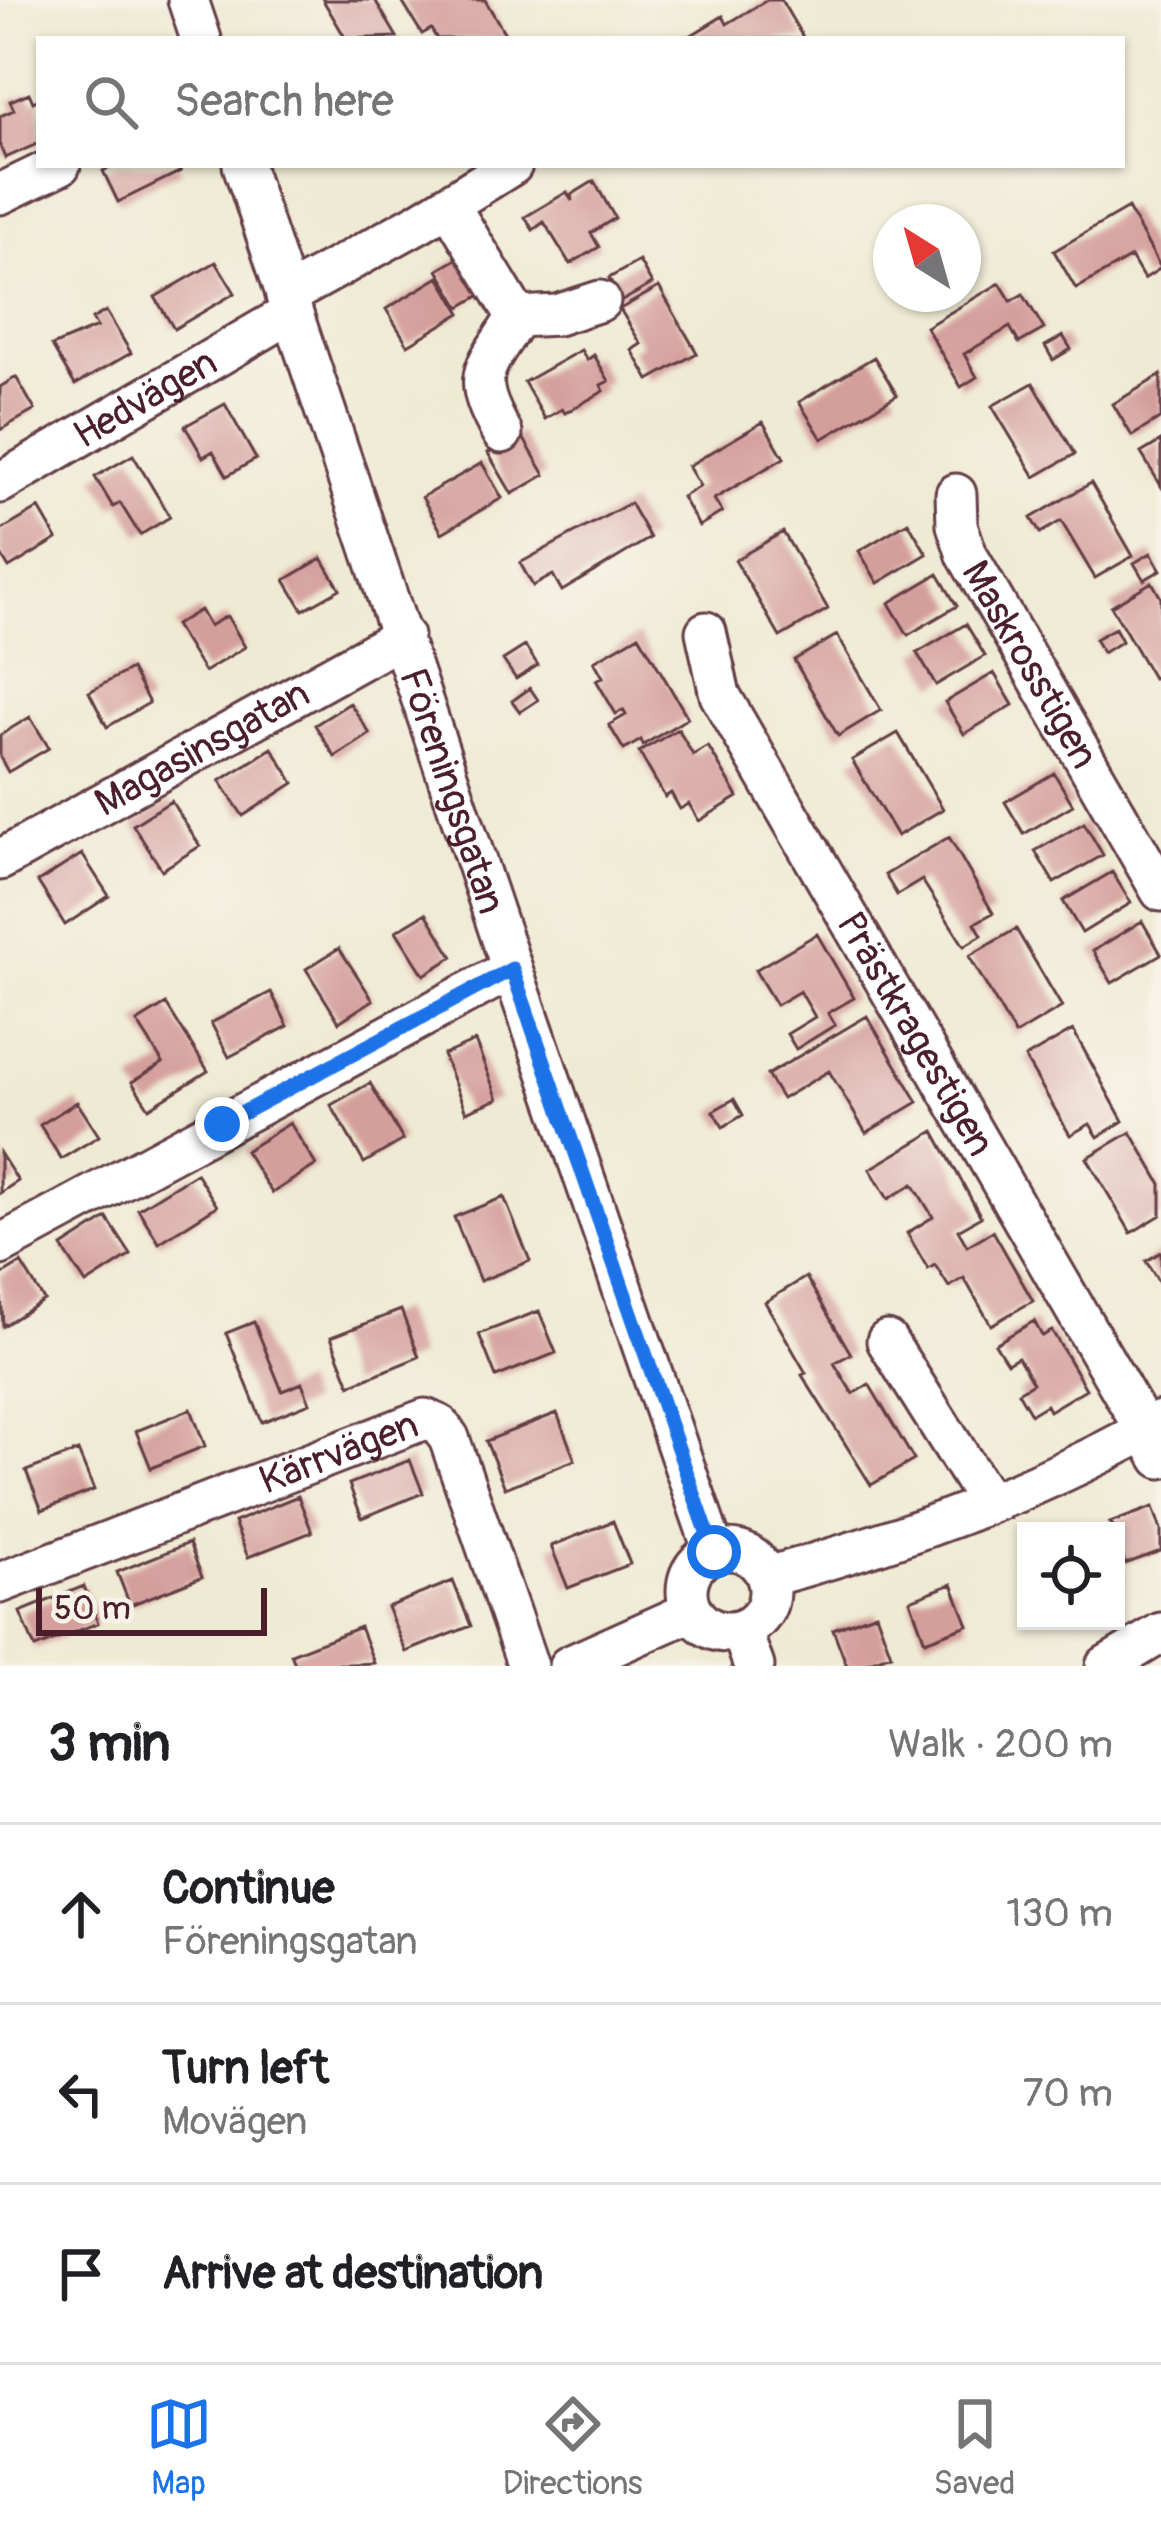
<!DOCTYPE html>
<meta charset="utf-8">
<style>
body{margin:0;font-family:Pangolin,sans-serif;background:#f6f6f6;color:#202124}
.controls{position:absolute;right:36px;bottom:36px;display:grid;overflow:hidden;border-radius:0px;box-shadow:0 3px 9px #0004}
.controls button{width:108px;height:108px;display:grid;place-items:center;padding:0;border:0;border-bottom:3px solid #e0e0e0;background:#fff;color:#202124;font:60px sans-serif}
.compass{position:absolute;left:873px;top:204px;width:108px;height:108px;border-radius:50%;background:#fff;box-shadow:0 3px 9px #0004;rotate:323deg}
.scale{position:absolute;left:36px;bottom:30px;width:231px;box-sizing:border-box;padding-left:12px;border:6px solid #4a1f2b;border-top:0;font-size:33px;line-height:42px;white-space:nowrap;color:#4a1f2b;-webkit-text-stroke:9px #f7f3e8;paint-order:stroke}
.stop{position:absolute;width:36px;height:36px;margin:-27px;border:9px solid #1a73e8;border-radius:50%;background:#fff}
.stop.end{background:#1a73e8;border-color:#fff;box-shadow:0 3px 12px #0008}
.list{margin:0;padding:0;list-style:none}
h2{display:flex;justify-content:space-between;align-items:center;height:156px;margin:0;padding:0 48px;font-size:51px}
h2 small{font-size:39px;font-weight:400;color:#757577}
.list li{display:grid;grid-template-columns:78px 1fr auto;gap:36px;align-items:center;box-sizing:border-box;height:180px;padding:0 48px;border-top:3px solid #e0e0e0}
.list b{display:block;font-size:45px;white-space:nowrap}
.list p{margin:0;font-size:39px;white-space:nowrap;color:#757577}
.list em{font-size:39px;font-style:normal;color:#757577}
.icon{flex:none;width:66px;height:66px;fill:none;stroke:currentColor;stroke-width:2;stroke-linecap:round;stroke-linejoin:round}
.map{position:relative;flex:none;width:1161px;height:1666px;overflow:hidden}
.search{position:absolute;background:#fff;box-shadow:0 3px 9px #0004;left:36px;right:36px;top:36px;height:132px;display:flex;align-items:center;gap:30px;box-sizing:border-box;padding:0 42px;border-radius:0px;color:#757577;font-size:45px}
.sheet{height:696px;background:#fff}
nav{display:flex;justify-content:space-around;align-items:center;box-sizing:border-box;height:168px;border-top:3px solid #e0e0e0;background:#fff;font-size:33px;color:#757577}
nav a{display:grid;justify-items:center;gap:6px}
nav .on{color:#1a73e8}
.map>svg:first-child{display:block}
</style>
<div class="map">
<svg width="1161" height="1666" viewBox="0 0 1161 1666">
<rect width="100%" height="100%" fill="#f7f3e8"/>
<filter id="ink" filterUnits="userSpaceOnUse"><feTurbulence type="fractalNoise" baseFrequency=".00833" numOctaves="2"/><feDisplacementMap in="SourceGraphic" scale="24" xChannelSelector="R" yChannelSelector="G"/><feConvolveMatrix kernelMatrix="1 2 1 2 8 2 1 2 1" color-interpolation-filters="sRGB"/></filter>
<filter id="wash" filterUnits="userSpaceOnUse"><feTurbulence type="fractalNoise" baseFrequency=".004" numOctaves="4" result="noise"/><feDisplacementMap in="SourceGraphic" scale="48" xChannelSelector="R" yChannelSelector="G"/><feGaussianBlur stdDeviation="2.7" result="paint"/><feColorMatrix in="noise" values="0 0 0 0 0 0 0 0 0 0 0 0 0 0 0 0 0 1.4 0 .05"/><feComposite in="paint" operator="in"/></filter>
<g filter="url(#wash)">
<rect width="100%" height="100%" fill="#efead3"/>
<g id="blocks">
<!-- building -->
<path fill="#d49e9b" d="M323,0H375L397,37L346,39Z
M401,0H485L508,39H437L431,29L422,34Z
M767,0H781L804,39H685L723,16L727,24Z
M29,93L33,102L39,99V143L5,158L0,146V116L14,110L10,101Z
M115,165H178L181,171L118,202L103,171Z
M594,181L615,218L591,233L599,247L570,264L544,222L533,230L525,217L567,192L572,201L571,195Z
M1128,208L1161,268L1144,279L1131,257L1076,289L1054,251Z
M462,256L484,293L460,307L438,270Z
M639,261L652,284L622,301L609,278Z
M216,262L235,293L174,329L155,297Z
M439,277L461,313L408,345L386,309Z
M1000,283L1011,301L1023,294L1044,329L1019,343L1010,327L964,354L977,377L961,387L926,327Z
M659,287L697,353L649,380L632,350L641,344L620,309Z
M106,311L131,353L75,385L52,346L97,327L92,319Z
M1063,336L1071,349L1053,360L1045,346Z
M581,350L587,360L594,355L609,381L601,385L604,391L565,413L562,409L545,419L524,382Z
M874,357L897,395L822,439L799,402Z
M1161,375V418L1132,436L1113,404Z
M16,377L35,410L0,430V387Z
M1033,383L1075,454L1035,477L992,406Z
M225,404L256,459L227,476L213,451L203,457L185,426Z
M763,422L784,458L714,499L722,512L699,526L682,497L700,486L688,466Z
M521,434L545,475L512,494L488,453Z
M1161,441V486L1141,453Z
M133,455L170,517L140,535L120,503L113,507L95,477Z
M482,463L502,498L442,533L422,497Z
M1091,483L1133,556L1095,578L1061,521L1040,533L1031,518Z
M630,503L650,538L562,591L553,575L533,586L520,563Z
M39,508L57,539L9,568L0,553V531Z
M908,522L927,554L878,583L859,551Z
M783,532L828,609L780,637L735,560Z
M1151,553L1161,570L1144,580L1134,563Z
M322,558L340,589L303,610L285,580Z
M938,574L957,606L908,635L889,603Z
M1152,582L1161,598V674L1153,678L1111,606Z
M200,610L209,626L227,616L245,647L204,672L175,625Z
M966,624L985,656L936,685L917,653Z
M1115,628L1122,641L1103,653L1095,639Z
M639,635L688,718L643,745L641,740L624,750L609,725L626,715L623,710L616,714L596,680L603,677L594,661Z
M837,635L881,710L838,736L794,660Z
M525,646L538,665L516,679L503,660Z
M131,669L149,703L107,727L89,692Z
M994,673L1013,705L964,734L945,702Z
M530,688L538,700L520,712L512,701Z
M350,703L370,734L335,757L315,725Z
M30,717L49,748L8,772L0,757V735Z
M678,729L693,755L708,746L738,797L699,821L689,804L680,809L671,793L665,797L639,752Z
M898,733L943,809L897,836L852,760Z
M272,748L294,783L243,816L220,781Z
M1054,773L1073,805L1024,834L1005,802Z
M171,801L200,846L162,870L133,825Z
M1084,823L1103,855L1054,883L1035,851Z
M949,837L993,913L975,923L982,935L964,946L922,880L897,895L885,875Z
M82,854L109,896L65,925L38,882Z
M1112,872L1131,903L1082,933L1063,901Z
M426,913L453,957L424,975L396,931Z
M1142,921L1161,954L1112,983L1093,951Z
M1016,929L1062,1007L1015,1035L969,956Z
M817,934L854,998L828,1013L835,1025L796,1049L787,1034L815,1017L800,991L776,1005L755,970Z
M339,948L373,1000L339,1022L306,969Z
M271,992L288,1026L229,1057L211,1023Z
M166,1004L208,1071L149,1108L132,1082L163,1063L137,1022Z
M867,1016L918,1102L866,1133L829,1071L782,1099L767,1075Z
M1073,1030L1123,1121L1098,1137L1090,1124L1070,1135L1025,1058Z
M475,1041L498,1099L466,1112L443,1055Z
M370,1083L403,1140L364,1163L331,1105Z
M734,1099L743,1115L723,1127L713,1111Z
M77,1102L99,1136L61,1159L40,1125Z
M290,1123L316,1165L272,1193L245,1151Z
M934,1131L981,1217L958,1230L967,1246L993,1231L1033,1301L991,1325L964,1278L949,1287L935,1265L928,1269L907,1233L933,1217L913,1184L888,1199L870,1169Z
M1131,1132L1161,1184V1215L1131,1233L1087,1158Z
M0,1153L18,1181L0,1193Z
M196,1173L217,1206L159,1243L138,1209Z
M504,1197L530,1261L480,1281L454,1217Z
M107,1218L131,1255L86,1284L62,1247Z
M1161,1252V1286L1146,1261Z
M21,1263L44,1300L3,1326L0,1276Z
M806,1277L851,1354L834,1363L853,1394L869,1384L914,1460L871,1485L802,1375L806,1373L765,1302Z
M401,1310L419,1357L350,1385L331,1337Z
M539,1311L556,1353L496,1377L479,1334Z
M1034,1321L1042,1336L1052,1331L1086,1389L1049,1411L1046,1405L1031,1414L1018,1392L1033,1383L1018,1357L1007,1363L995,1344Z
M254,1322L282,1391L302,1383L310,1403L262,1422L226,1333Z
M191,1409L205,1446L151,1468L136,1431Z
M557,1413L575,1460L505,1488L486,1441Z
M78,1451L94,1490L42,1510L26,1471Z
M410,1460L423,1493L362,1518L349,1484Z
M298,1496L312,1532L248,1557L234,1522Z
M1153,1507L1161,1530V1551L1125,1564L1116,1531L1110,1523Z
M613,1521L630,1564L568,1588L551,1546Z
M189,1543L202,1577L130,1605L117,1572Z
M453,1581L471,1626L406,1652L387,1607Z
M952,1584L968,1625L925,1641L910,1600Z
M84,1586L98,1623L35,1648L20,1612Z
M876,1613L891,1654L859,1666H847L833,1629Z
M360,1627L374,1663L296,1666L291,1654Z"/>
</g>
</g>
<g filter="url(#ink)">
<use href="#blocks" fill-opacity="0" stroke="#633d44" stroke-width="3"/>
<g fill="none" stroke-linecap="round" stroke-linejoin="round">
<!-- minor casing -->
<g stroke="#633d44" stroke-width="45">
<g id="minor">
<path d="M188,0L201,39"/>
<path id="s1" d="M243,165L512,969L714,1552"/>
<path d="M0,194L60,165"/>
<path d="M449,205L517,317C484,370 469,374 502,433"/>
<path d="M286,296L420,222L512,165"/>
<path d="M517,317L557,315L600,301"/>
<path id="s2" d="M0,483L291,313"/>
<path id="s3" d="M956,494L957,525L967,555L1161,891"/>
<path id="s4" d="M706,632L720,695L1161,1458"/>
<path id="s5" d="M0,860L403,636"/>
<path d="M0,1245L512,969"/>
<path d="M887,1341L988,1502"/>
<circle cx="728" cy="1591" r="41"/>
<path d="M767,1577C902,1540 1040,1491 1161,1421"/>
<path id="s6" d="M0,1583L425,1419L439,1425L449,1438L528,1666"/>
<path d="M741,1630L754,1666"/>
<path d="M569,1666L692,1611"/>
<path d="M1106,1666L1161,1633"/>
</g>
</g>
<!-- minor -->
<use href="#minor" stroke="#fff" stroke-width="39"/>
</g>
</g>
<g fill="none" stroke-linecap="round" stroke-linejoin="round" filter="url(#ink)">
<!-- route -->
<path stroke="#1a73e8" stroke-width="15" d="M222,1124L512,969L714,1552"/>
</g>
<g text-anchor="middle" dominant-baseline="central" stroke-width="12" stroke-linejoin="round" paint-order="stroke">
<!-- street labels -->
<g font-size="39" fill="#4a1f2b" stroke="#f7f3e8">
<text stroke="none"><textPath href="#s2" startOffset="168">Hedvägen</textPath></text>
<text stroke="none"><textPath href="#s3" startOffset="189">Maskrosstigen</textPath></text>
<text stroke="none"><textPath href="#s5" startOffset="231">Magasinsgatan</textPath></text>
<text stroke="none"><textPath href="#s1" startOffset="660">Föreningsgatan</textPath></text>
<text stroke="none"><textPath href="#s4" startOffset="456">Prästkragestigen</textPath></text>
<text stroke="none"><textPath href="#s6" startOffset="363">Kärrvägen</textPath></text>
</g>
</g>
</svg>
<div class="controls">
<button><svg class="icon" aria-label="locate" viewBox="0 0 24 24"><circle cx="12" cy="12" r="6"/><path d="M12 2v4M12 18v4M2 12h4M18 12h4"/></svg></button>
</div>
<svg class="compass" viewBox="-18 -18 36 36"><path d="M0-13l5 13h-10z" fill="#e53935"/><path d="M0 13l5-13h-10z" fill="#757577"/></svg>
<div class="scale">50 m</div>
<div class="stop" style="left:714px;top:1552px"></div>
<div class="stop end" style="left:222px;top:1124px"></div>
<div class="search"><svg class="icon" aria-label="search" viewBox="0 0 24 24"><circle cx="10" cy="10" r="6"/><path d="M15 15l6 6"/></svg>Search here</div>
</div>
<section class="sheet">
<h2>3 min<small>Walk · 200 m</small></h2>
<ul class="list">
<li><svg class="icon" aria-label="ahead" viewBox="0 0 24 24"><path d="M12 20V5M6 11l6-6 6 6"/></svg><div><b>Continue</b><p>Föreningsgatan</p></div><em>130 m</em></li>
<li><svg class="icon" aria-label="left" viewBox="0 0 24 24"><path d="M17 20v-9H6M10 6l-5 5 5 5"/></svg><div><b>Turn left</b><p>Movägen</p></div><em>70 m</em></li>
<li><svg class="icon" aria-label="arrive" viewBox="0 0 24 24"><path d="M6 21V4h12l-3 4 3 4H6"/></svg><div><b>Arrive at destination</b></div></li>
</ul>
</section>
<nav>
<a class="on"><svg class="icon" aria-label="map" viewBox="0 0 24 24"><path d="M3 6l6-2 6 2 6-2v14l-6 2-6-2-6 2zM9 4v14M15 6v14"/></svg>Map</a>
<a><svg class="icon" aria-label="directions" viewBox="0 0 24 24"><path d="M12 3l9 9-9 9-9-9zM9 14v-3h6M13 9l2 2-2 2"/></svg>Directions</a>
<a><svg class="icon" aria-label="saved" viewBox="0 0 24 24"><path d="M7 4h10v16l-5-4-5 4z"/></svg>Saved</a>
</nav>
